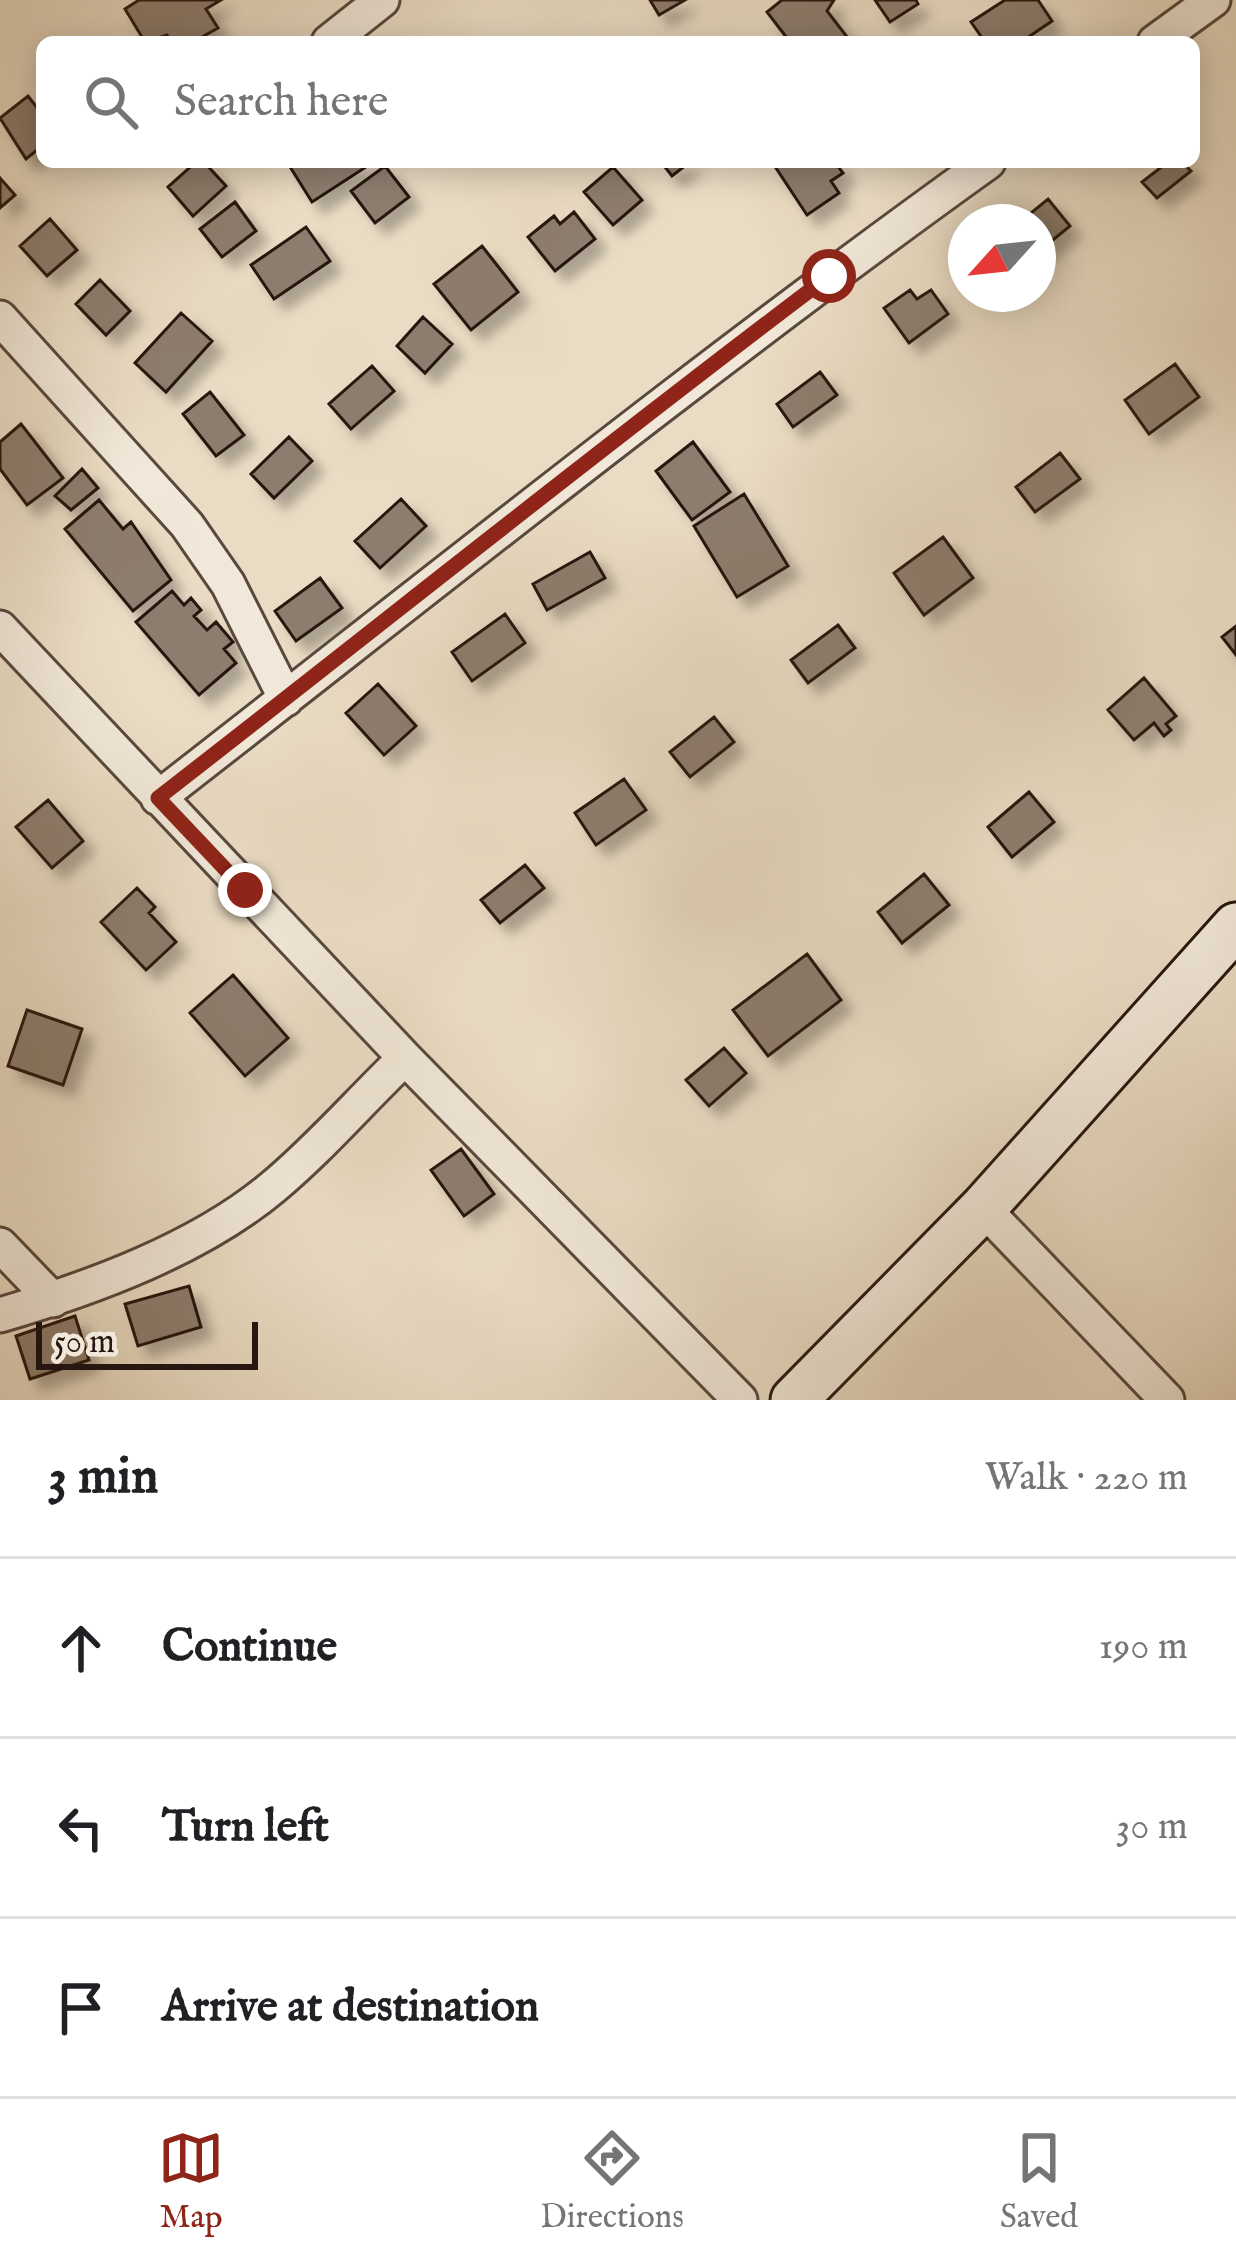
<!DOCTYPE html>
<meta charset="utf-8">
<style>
body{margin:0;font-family:"IM FELL English",serif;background:#f6f6f6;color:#202124}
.compass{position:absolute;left:948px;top:204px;width:108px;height:108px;border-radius:50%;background:#fff;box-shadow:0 6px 30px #0003;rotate:243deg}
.scale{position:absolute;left:36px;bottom:30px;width:222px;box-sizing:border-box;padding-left:12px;border:6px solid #281610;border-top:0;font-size:33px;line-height:42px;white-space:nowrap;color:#281610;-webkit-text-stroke:9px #f1e8d9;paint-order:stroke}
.stop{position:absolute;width:36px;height:36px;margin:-27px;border:9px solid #8f2418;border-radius:50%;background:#fff}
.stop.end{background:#8f2418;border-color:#fff;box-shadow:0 3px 12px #0008}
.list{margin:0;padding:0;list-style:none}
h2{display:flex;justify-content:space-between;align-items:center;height:156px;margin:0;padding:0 48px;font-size:51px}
h2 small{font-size:39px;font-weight:400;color:#757577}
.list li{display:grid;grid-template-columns:78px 1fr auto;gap:36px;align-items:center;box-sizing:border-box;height:180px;padding:0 48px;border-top:3px solid #e0e0e0}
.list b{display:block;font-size:45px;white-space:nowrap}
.list em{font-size:39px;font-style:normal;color:#757577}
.icon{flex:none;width:66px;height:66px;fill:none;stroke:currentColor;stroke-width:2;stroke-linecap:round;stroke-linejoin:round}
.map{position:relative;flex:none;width:1236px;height:1400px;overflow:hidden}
.search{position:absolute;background:#fff;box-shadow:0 6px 30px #0003;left:36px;right:36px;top:36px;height:132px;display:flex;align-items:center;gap:30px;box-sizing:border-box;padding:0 42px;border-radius:18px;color:#757577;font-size:45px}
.sheet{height:696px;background:#fff}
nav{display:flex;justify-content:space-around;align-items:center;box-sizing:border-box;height:168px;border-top:3px solid #e0e0e0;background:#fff;font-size:33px;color:#757577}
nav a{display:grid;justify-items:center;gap:6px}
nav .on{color:#8f2418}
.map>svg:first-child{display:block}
</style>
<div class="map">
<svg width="1236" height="1400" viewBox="0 0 1236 1400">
<defs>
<filter id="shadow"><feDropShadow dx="11" dy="11" stdDeviation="6" flood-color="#0004"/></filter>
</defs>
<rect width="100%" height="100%" fill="#eadcc4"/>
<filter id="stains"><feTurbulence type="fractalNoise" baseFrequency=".00167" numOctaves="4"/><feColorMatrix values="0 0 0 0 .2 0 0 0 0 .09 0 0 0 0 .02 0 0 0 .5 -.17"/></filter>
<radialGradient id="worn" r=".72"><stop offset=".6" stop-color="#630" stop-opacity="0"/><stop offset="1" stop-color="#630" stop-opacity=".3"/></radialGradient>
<!-- building -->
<path fill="#8d7d6e" stroke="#281610" stroke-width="3" filter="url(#shadow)" d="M139,0H221L206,9L218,28L193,42H171L167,35L145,42L125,9Z
M650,0H685L659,15Z
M782,0H834L827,11L851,42H790L767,12Z
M875,0H916L918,4L890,22Z
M1005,0H1038L1052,21L1021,42H985L971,22Z
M28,96L42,114V146L26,159L0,118Z
M196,162H204L226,186L193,216L168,187Z
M287,162H371L372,163L312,202Z
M661,162H690L672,176Z
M772,162H835L843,173L831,181L839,193L807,215Z
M1168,162H1182L1191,171L1157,198L1142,182Z
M385,166L409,197L375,223L351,191Z
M613,167L642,200L613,225L584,192Z
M0,178L15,195L0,208Z
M1048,199L1070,226L1038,252V222H1020Z
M235,202L256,231L222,257L200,229Z
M574,212L595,239L555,271L528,237L554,216L560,224Z
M50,219L77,250L47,276L20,246Z
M306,227L330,261L274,299L251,265Z
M482,246L518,292L471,330L434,284Z
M100,280L130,311L106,335L76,304Z
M910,290L917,299L931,290L948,314L909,343L884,308Z
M181,313L212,341L166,392L135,363Z
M423,317L452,344L425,373L397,346Z
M1175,364L1199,397L1149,434L1125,400Z
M372,366L394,391L351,429L329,404Z
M820,372L837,395L793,427L777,404Z
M210,392L244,435L216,456L183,414Z
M21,424L63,478L27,505L0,469V442Z
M289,437L312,461L274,498L251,474Z
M693,442L730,492L692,520L656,471Z
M1060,453L1080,479L1035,512L1016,487Z
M82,469L98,488L71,510L55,496Z
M744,494L788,566L737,597L694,526Z
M401,499L426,526L380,568L355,541Z
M99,500L123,529L131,522L171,580L133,611L65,529Z
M943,537L973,578L924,615L894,573Z
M590,552L605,578L547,610L533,584Z
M320,578L342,608L296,641L275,611Z
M172,591L184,605L191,598L201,610L194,616L207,630L216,622L233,642L224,649L236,663L199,695L136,622Z
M505,614L525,643L472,681L452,652Z
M838,625L855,648L808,683L791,660Z
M1236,626V655L1222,637Z
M1144,678L1176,716L1166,724L1171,730L1164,736L1154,723L1134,740L1108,710Z
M378,684L416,726L384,755L346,713Z
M714,717L734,742L690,777L670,752Z
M624,779L646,810L596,845L575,813Z
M1029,792L1054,822L1012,857L988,827Z
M48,800L83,841L52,868L16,827Z
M525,865L544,888L500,923L481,900Z
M924,874L949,905L902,943L878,912Z
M137,888L155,907L149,913L176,942L146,970L101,922Z
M807,954L841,1000L768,1056L733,1010Z
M233,975L288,1038L245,1076L190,1013Z
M27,1010L82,1029L63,1085L8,1066Z
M724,1048L746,1073L709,1106L686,1080Z
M461,1149L494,1194L464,1216L431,1170Z
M189,1286L201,1327L138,1346L125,1304Z
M75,1316L89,1360L30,1379L16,1336Z"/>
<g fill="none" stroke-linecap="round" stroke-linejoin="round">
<!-- minor casing -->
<g stroke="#58483d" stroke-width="39">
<path id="minor" d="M329,42L382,0
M1155,42L1213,0
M0,318L187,525L228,584L286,699
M0,628L405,1058L740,1400
M158,798C433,584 705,365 988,162
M983,1208L1167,1400
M0,1245L53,1300
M0,1315C92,1288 199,1249 273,1187C320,1148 361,1100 405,1058"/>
</g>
<!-- secondary casing -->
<g stroke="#281610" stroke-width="51">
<path id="secondary" d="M794,1400L983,1208L1236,926"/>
</g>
<!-- minor -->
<use href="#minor" stroke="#f1e8d9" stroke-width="33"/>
<!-- secondary -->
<use href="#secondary" stroke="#f1e8d9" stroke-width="45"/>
</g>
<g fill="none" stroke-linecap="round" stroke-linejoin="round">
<!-- route -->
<path stroke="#8f2418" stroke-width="15" d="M245,890L158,798C382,624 603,446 829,276"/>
</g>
<rect width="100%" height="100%" filter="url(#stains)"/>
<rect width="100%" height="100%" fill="url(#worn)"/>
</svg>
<svg class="compass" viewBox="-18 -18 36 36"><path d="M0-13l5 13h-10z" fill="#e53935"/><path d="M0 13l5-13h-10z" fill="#757577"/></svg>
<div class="scale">50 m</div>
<div class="stop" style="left:829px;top:276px"></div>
<div class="stop end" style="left:245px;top:890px"></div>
<div class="search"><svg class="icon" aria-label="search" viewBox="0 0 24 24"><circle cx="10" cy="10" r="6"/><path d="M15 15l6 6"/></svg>Search here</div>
</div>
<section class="sheet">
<h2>3 min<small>Walk · 220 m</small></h2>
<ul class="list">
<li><svg class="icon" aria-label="ahead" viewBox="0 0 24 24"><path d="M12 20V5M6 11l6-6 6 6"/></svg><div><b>Continue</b></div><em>190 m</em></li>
<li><svg class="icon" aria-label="left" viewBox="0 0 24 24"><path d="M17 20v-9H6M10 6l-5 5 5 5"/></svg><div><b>Turn left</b></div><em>30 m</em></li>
<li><svg class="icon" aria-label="arrive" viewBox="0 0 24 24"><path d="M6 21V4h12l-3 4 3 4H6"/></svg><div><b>Arrive at destination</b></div></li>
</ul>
</section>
<nav>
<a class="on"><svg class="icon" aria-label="map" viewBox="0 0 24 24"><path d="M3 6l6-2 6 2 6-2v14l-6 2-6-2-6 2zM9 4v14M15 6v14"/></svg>Map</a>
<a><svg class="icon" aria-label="directions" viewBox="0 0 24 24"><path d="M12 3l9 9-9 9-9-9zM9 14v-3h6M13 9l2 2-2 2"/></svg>Directions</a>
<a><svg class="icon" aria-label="saved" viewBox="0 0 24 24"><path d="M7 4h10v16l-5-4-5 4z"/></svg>Saved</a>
</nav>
